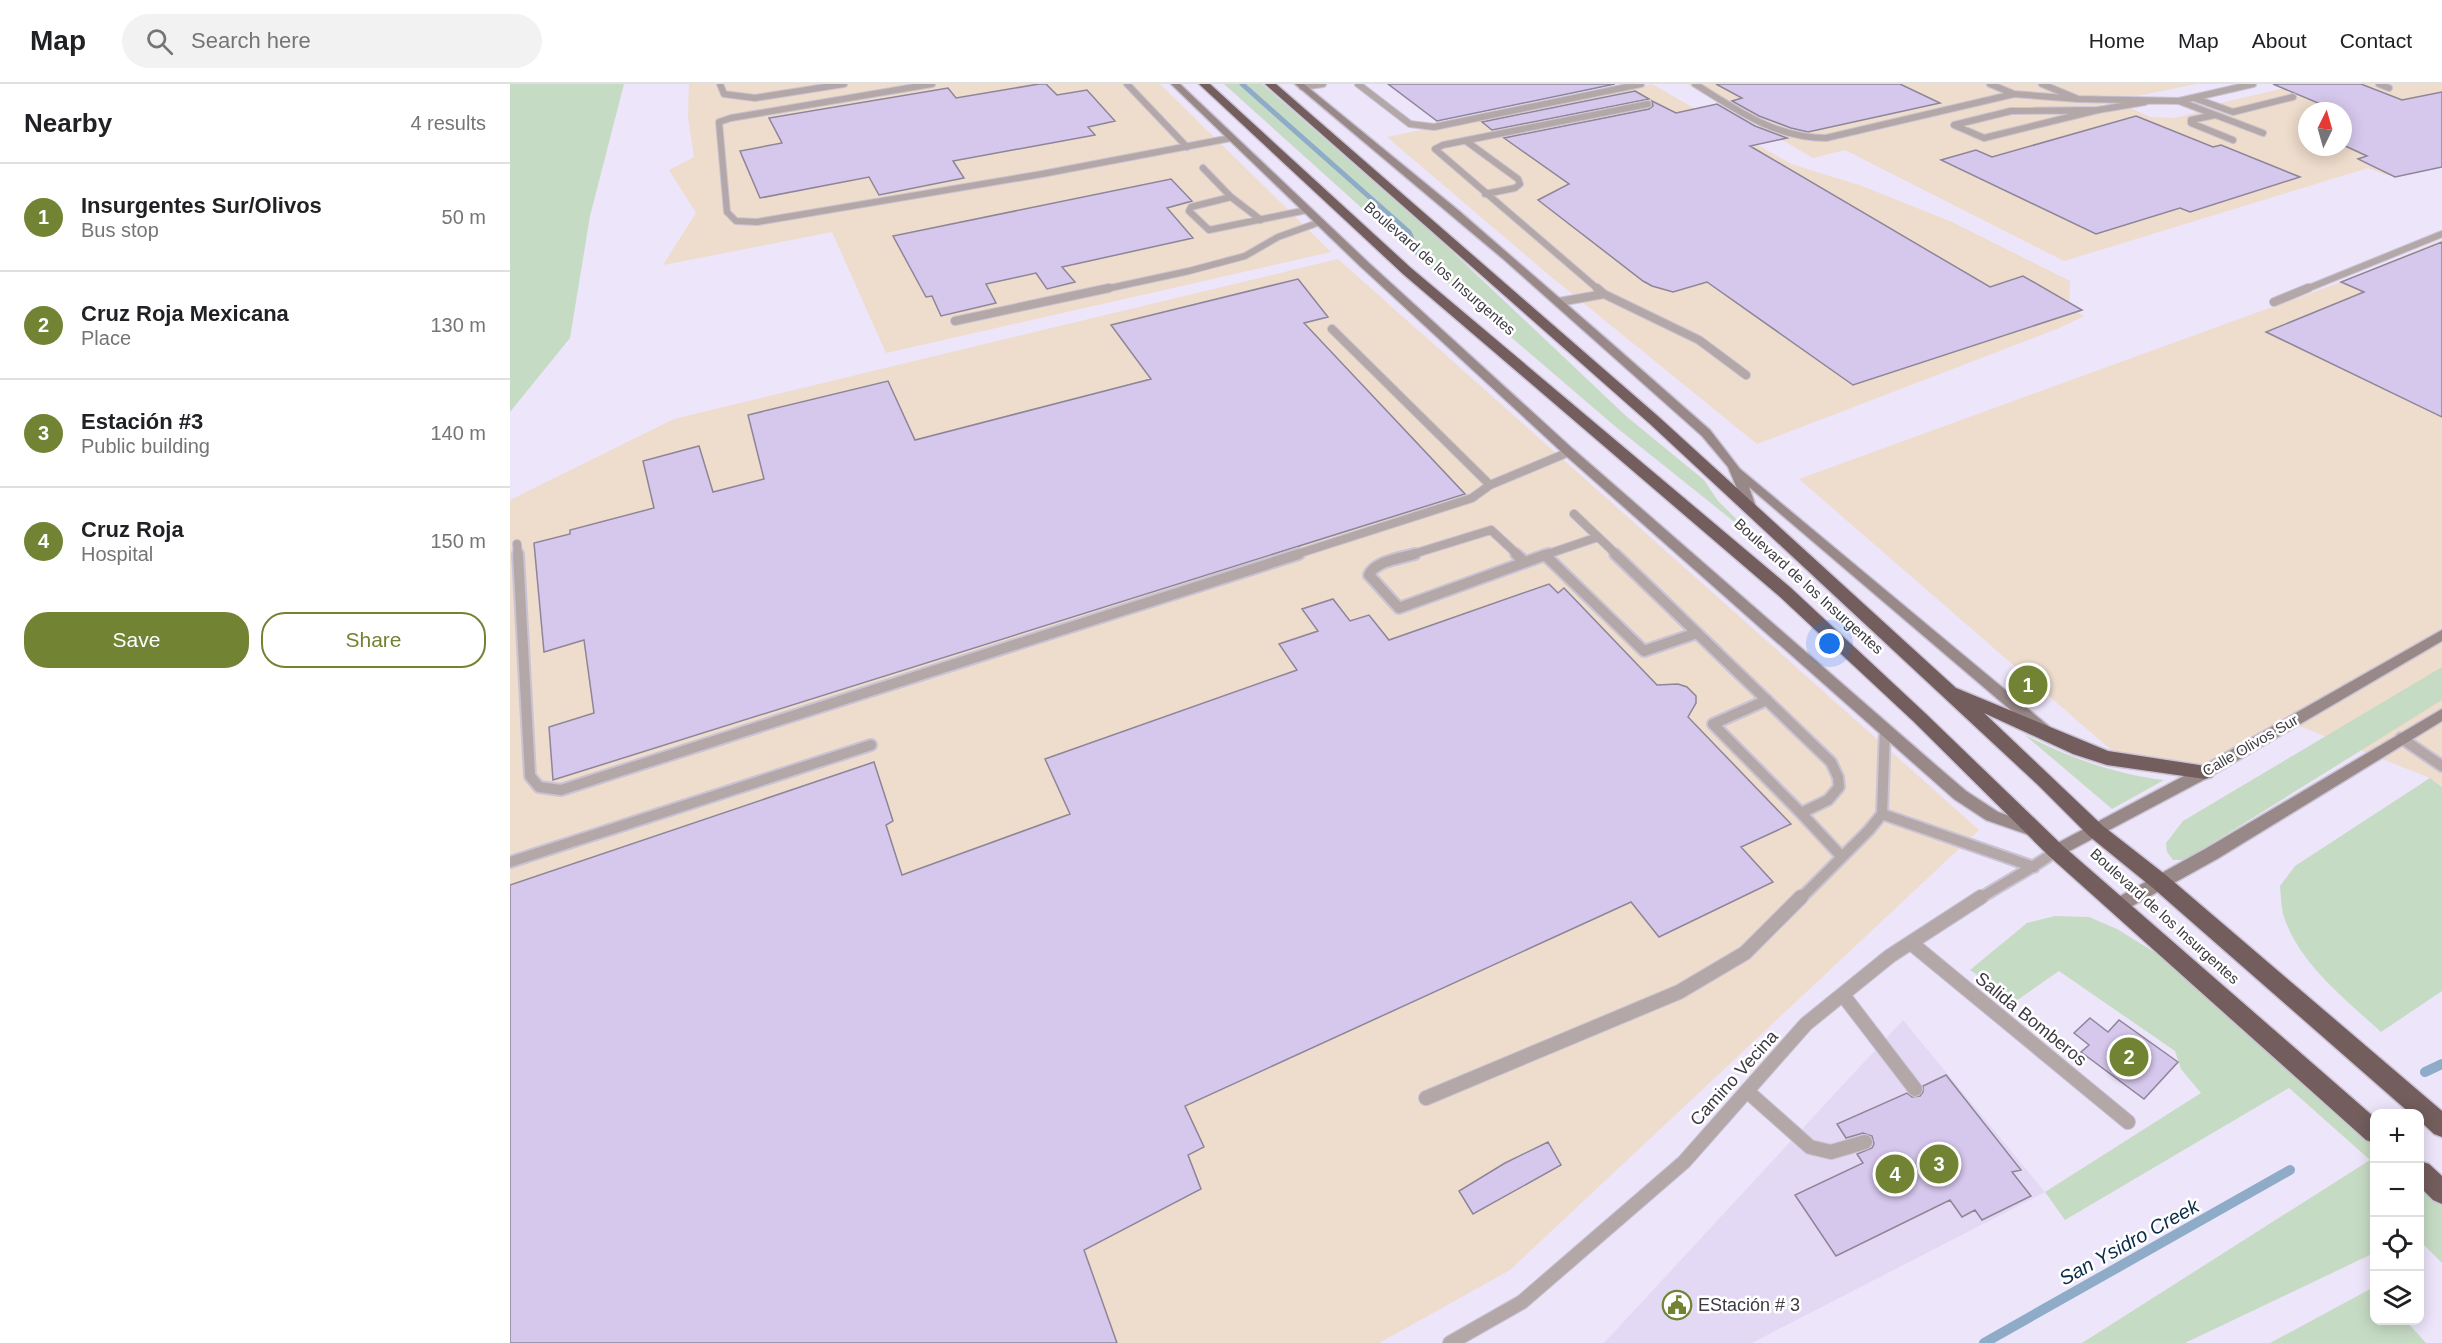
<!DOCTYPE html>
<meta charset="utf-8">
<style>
body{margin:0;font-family:Helvetica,sans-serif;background:#f2f2f2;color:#202124}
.controls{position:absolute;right:18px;bottom:18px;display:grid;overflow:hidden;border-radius:12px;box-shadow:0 3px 15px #0003}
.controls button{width:54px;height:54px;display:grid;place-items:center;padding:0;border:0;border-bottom:2px solid #e0e0e0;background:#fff;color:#202124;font:30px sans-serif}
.compass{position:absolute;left:1788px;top:18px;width:54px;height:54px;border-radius:50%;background:#fff;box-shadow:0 3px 15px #0003;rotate:5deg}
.you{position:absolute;left:1320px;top:560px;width:21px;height:21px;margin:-15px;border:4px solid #fff;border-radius:50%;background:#1a73e8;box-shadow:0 0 0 9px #1a73e833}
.badge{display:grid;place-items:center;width:39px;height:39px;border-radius:50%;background:#728434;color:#fff;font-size:20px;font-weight:700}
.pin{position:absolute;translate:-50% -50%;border:3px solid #fff;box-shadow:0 2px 6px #0006}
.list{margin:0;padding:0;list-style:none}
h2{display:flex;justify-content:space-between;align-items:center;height:78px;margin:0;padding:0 24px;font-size:26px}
h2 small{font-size:20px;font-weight:400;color:#757577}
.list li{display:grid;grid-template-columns:39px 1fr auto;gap:18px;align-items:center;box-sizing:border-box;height:108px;padding:0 24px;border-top:2px solid #e0e0e0}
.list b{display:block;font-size:22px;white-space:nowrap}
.list p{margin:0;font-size:20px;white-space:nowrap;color:#757577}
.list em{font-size:20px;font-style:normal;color:#757577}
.actions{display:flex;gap:12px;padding:18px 24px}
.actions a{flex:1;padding:14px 0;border:2px solid #728434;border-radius:24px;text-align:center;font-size:21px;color:#728434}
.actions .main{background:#728434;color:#fff}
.icon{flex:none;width:33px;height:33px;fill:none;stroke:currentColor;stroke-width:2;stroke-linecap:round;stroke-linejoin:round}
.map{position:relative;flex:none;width:1932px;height:1259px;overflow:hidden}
header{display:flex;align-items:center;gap:36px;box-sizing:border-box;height:84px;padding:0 30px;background:#fff;border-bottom:2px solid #e0e0e0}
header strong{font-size:28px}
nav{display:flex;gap:33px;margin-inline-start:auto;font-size:21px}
.search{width:420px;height:54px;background:#f2f2f2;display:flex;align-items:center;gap:15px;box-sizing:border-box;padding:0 21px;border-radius:33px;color:#757577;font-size:22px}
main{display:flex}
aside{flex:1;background:#fff}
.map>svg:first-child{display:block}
</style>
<header>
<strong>Map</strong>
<div class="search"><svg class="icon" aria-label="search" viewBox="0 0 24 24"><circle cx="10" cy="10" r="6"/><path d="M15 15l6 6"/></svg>Search here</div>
<nav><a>Home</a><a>Map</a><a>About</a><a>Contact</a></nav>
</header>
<main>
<aside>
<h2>Nearby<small>4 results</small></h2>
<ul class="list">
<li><span class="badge">1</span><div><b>Insurgentes Sur/Olivos</b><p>Bus stop</p></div><em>50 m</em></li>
<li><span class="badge">2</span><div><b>Cruz Roja Mexicana</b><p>Place</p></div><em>130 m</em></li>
<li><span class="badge">3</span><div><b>Estación #3</b><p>Public building</p></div><em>140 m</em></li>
<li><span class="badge">4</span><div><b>Cruz Roja</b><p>Hospital</p></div><em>150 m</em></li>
</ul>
<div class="actions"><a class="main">Save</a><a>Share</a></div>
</aside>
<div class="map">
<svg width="1932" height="1259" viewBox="0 0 1932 1259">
<rect width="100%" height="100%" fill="#ede5fa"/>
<!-- built -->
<path fill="#e4d9f4" d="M1393,936L1535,1108L1242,1259H1094Z"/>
<!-- industrial -->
<path fill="#eedccc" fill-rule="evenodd" d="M179,0H650L821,168L376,269L322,148L153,181L186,129L159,86L184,73L178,33Z
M1142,0L1281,80L1352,102L1442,138L1560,197L1559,223L1574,232L1547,245L1247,360L1039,191L877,53Z
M1177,0H1686L1627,12L1589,11L1592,22L1618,23L1640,33L1665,34L1703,24L1698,22L1792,0H1932V79L1876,91L1858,84L1554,177L1335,66L1303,74ZM1797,27H1833V63H1797Z
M1932,156V702L1920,694L1787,641L1709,682H1653L1607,671L1289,395L1831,198Z
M828,175L1469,746L1000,1186L869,1259H0V416L164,335Z"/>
<!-- green -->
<path fill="#c6dbc4" d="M0,0H114L80,132L60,254L0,328Z
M714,0H752L932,158L1116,332L1194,396L1208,417L1252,460L1107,344L884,153Z
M1932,583V616L1675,776H1663L1657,768L1656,759L1673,737Z
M1515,651C1560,674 1604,690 1654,696L1602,725Z
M1920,694L1932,703V907L1871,948C1835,915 1788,879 1773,830C1771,821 1771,811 1770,802L1785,782Z
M1545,832L1579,833L1607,845L1657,876L1864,1055V1169L1675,1259H1572L1860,1076L1779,1004L1555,1136L1535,1108L1691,1009L1671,985L1665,967L1549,887L1506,917L1460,886L1517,839Z
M1910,1096L1932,1118V1179L1910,1157Z
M1864,1203V1236L1896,1237L1916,1259H1760Z"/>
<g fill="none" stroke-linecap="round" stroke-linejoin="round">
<!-- stream-far1 -->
<path stroke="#8eabc8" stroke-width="5" d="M732,0L899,148L908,169"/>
<!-- stream -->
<path stroke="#8eabc8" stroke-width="10" d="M1915,988L1932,980
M1474,1259L1780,1086"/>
</g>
<!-- building -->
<path fill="#d6c7ec" stroke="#8d8598" stroke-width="1.5" d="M529,0H536L547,11L577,6L605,37L578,43L585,51L443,77L454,94L369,111L359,93L250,114L230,67L272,59L259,34L438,4L446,14Z
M878,0H1105L927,37Z
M1206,0H1390L1430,19L1298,48L1281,44L1249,32L1222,17L1232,14Z
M1763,0H1851L1892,16L1932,8V83L1885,93L1848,75L1857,72L1833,61V27H1827Z
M1125,7L1139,15L982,46L972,38Z
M1142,17L1166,29L1207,20L1245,42L1277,54L1240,62L1480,203L1513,192L1572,226L1343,301L1197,198L1163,208L1142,202L1133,197L1028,116L1059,100L994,54L1139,25L1143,22Z
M1626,32L1703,63L1711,61L1790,93L1680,128L1670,124L1586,150L1431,76L1466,66L1482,73Z
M661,95L682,117L657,124L683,154L552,183L565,198L537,205L526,189L476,200L486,219L431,232L422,212L416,213L383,152Z
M1932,158V333L1756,248L1854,208L1831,198Z
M788,195L818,233L794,239L955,410L43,696L39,643L84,629L74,556L34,568L24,459L60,450V446L144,424L133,377L189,362L203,408L254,395L238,331L378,297L405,356L641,295L601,241Z
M1039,500L1048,509L1054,504L1147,601L1168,600L1177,603L1186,612V619L1178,633L1281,740L1231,763L1263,798L1149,853L1121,818L675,1022L694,1063L678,1071L691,1105L574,1166L607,1259H0V801L364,678L383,737L376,741L392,791L560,730L535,675L787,586L769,560L808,547L792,525L823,515L840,537L859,531L879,556Z
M1580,934L1598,948L1609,936L1668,978L1634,1015L1571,968L1579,961L1564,949Z
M1436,991L1511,1086L1502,1088L1521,1112L1472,1136L1465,1126L1452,1133L1440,1116L1326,1172L1285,1111L1353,1079L1347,1070L1362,1064L1364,1060L1362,1052L1353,1049L1336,1054L1327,1040L1397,1009L1402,1013L1410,1012L1413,1008V1002Z
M1038,1058L1051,1081L963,1130L949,1107L995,1079Z"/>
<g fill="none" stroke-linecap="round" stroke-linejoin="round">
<!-- lane-far3 casing -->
<g stroke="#cac3d5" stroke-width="8">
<path id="lane-far3" d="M210,0L214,10L245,14L334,0
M422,0L221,34L209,38L217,128L226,137L247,138L532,90L721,54
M617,0L677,63
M848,0L900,40L924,43L1131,0
M1185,0C1227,26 1265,54 1316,54L1504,10
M1480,0L1504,10L1568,15L1532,0
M1869,0L1879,4
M792,3L813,0
M1684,14L1723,28L1783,13
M1568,15L1669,17L1743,0
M1669,17L1753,49
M1588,26L1474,54L1444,41L1501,27Z
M1588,26L1635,18
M1705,31L1681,36V39L1723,56
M956,57L1008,95L1010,100L1005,104L975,110
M693,84L721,113L681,123L679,127L699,146L797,126
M721,113L751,136
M591,206L679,187L735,172L768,153L810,138
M1089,206L925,65L933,61L1138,20
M1794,206L1932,150"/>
</g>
<!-- lane-far2 casing -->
<g stroke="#cac3d5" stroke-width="10">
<path id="lane-far2" d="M1087,204L1094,210
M1049,218L1094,210L1189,256L1236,291
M1764,218L1798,204
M445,237L599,204
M822,245L980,401
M1064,430L1107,471
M7,460L8,471
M784,471L962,414L980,401L1059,368
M900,471L981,446L1008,471
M1035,471L1088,453"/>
</g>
<!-- lane-far1 casing -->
<g stroke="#cac3d5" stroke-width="14">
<path id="lane-far1" d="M8,470L20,692L29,703L51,706L789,470
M905,470C891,474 865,477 859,491L889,524L1035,471L1134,567L1187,549
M1006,470L1015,478
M1105,470L1321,678L1328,693L1329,703L1318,716L1291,729L1332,773
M1035,471L1039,470
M1257,616L1203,640L1291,729
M1891,654L1932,682
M1372,730L1524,783
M0,778L361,661
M1290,815L1359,746L1372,730L1375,645
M1469,815C1495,798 1522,785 1546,767"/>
</g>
<!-- lane casing -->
<g stroke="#cac3d5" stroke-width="16">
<path id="lane" d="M1401,859L1618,1038
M1333,911L1405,1005
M1237,1007L1300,1063L1321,1068L1355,1058
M916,1014L1169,908L1235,869L1291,813
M940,1259L1012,1218L1174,1078L1296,940L1380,872L1471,813"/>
</g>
<!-- secondary casing -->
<g stroke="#cac3d5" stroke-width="3">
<path id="secondary" d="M661,0H670L859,179L1063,365L1421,677L1456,707L1488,728L1531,743L1533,747L1531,751L1525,753L1476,736L1444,715L1055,371L851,183Z
M785,0H794L948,126L1100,258L1200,346L1230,385L1541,644L1544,648L1541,652H1531L1239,403L1246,423L1240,427L1236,426L1218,383L1192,352L992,174Z
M1932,546V557L1701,692L1552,771L1546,773L1540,771L1538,767L1540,763L1689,684Z
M1932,625V637L1707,775L1615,826L1609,828L1603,826L1600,821L1603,816L1695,765Z"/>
</g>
<!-- highway casing -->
<g stroke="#cac3d5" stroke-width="3">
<path id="highway" d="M689,0H700L901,184L1281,504L1415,629L1553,762L1864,1033V1059L1856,1056L1539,772L1403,637L1269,512L893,190Z
M755,0H766L1150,334L1446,604L1598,667L1702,683L1704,688L1702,693L1695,695L1597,681L1563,670L1474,629L1593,742L1657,792L1932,1027V1053L1924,1050L1910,1037V1030H1901L1643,804L1579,752L1528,701L1140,340Z
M1910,1077L1919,1080L1932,1092V1120L1923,1116L1910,1103Z"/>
</g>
<!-- lane-far3 -->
<use href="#lane-far3" stroke="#b3a8a7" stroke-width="6"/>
<!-- lane-far2 -->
<use href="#lane-far2" stroke="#b3a8a7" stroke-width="8"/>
<!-- lane-far1 -->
<use href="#lane-far1" stroke="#b3a8a7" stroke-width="10"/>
<!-- lane -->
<use href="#lane" stroke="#b3a8a7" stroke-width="14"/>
<!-- secondary -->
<use href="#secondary" fill="#988887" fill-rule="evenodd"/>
<!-- highway -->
<use href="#highway" fill="#735d5d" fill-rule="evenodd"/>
</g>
<!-- icons -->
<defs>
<g id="civic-ring" transform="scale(1.5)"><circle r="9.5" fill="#fff" stroke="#728434" stroke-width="1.5"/><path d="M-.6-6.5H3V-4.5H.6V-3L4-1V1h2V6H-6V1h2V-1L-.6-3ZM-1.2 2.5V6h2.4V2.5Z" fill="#728434"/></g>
</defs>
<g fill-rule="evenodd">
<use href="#civic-ring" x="1167" y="1221"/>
</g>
<g text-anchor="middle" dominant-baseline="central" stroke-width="5" stroke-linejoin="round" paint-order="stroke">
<!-- street labels -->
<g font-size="15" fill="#3d3a42" stroke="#fff">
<text transform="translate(930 184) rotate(41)">Boulevard de los Insurgentes</text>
<text transform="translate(1299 502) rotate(42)">Boulevard de los Insurgentes</text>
<text transform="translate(1740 661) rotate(-30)">Calle Olivos Sur</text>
<text transform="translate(1655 832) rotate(42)">Boulevard de los Insurgentes</text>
</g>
<!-- near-street labels -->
<g font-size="18" fill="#3d3a42" stroke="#fff">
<text transform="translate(1521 935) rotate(39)">Salida Bomberos</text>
<text transform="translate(1224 994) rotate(-48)">Camino Vecina</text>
</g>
<!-- near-poi labels -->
<g font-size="18" fill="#3d3a42" stroke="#fff" text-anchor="start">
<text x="1188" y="1221">EStación # 3</text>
</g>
<!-- near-water labels -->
<g font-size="20" font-style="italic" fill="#092b48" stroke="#fff">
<text transform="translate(1619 1158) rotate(-29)">San Ysidro Creek</text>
</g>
</g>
</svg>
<div class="controls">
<button>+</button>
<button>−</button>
<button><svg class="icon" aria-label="locate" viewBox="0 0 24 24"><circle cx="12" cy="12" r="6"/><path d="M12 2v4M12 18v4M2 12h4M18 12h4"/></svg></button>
<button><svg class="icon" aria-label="layers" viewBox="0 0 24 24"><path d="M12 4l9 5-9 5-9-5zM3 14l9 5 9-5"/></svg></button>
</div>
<svg class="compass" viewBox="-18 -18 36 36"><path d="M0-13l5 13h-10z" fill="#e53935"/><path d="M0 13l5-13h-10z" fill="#757577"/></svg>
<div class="you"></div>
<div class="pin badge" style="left:1518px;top:601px">1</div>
<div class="pin badge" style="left:1619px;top:973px">2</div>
<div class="pin badge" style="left:1429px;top:1080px">3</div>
<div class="pin badge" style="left:1385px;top:1090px">4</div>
</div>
</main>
